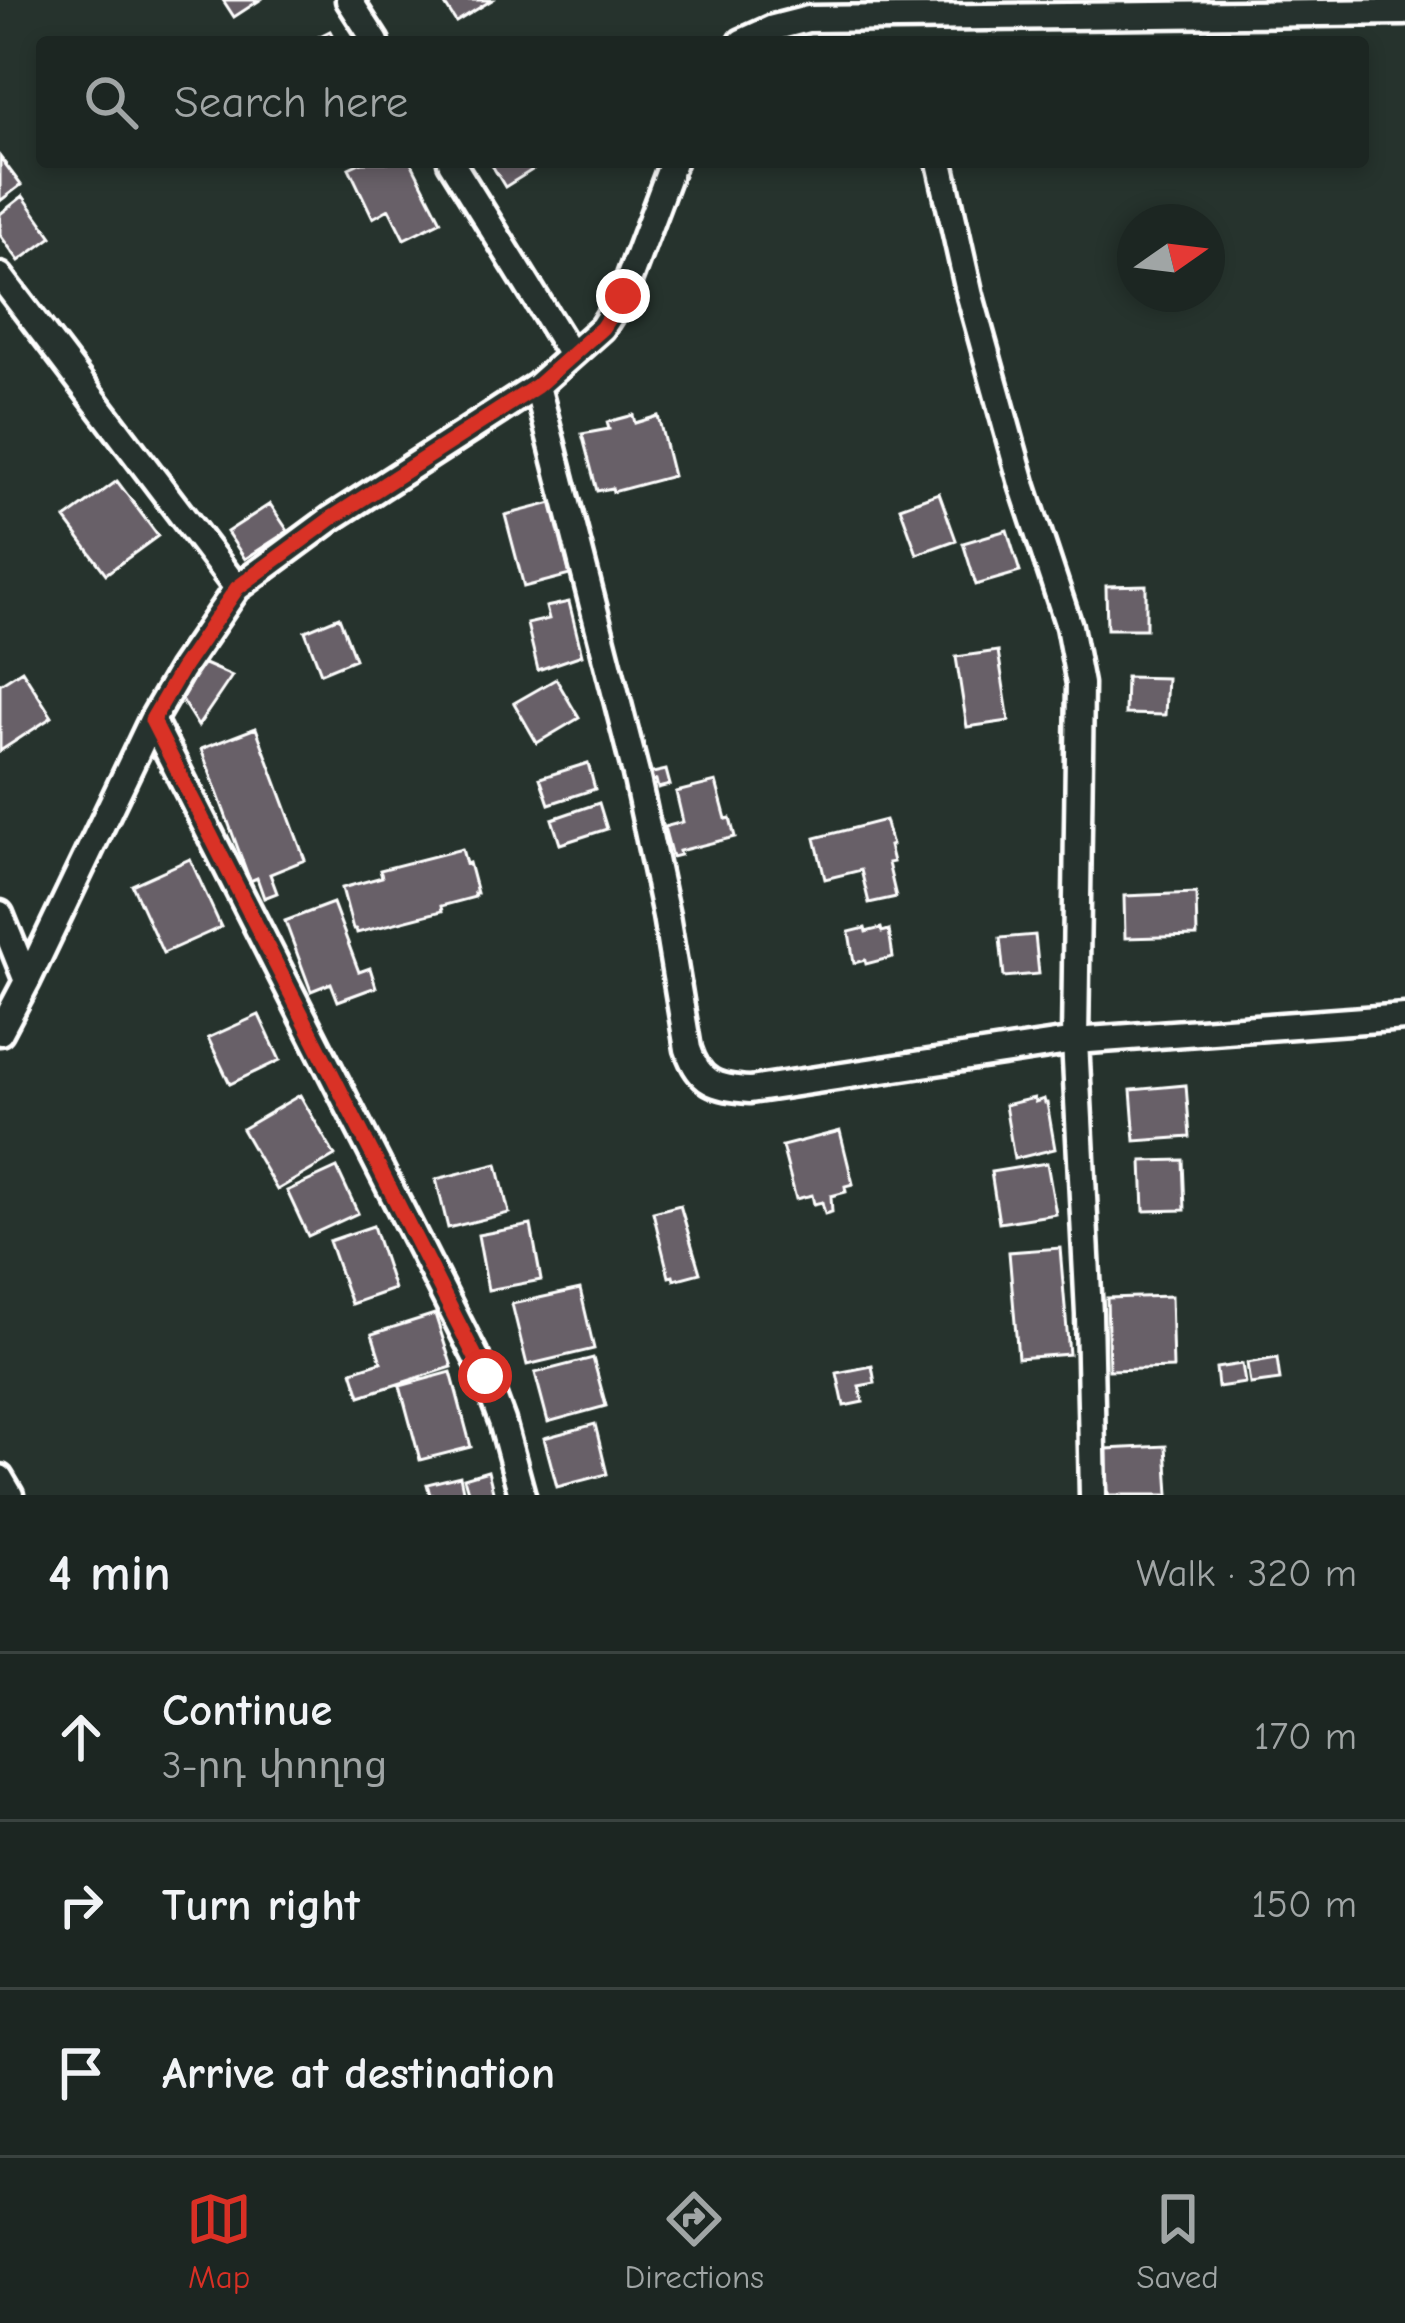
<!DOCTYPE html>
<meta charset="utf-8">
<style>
body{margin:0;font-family:"Comic Neue","Noto Sans Armenian",sans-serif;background:#252e2a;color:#f1f3f6}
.compass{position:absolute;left:1117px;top:204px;width:108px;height:108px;border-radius:50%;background:#1c2622;box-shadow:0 6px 18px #0003;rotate:76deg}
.stop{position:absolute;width:36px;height:36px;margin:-27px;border:9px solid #d93025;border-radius:50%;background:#fff}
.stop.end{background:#d93025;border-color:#fff;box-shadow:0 3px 12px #0008}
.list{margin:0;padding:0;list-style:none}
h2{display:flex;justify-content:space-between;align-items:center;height:156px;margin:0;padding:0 48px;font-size:51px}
h2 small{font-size:39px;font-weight:400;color:#a0a5a5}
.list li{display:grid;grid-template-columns:78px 1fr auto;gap:36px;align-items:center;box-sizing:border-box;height:168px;padding:0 48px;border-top:3px solid #3a4340}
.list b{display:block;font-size:45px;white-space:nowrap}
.list p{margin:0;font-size:39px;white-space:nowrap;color:#a0a5a5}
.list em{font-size:39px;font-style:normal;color:#a0a5a5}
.icon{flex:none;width:66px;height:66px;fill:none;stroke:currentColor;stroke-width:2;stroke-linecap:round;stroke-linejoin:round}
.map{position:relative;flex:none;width:1405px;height:1495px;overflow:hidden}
.search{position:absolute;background:#1c2622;box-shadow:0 6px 18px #0003;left:36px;right:36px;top:36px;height:132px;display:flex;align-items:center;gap:30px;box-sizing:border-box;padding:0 42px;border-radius:12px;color:#a0a5a5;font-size:45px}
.sheet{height:660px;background:#1c2622}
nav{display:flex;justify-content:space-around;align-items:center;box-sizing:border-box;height:168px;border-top:3px solid #3a4340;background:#1c2622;font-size:33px;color:#a0a5a5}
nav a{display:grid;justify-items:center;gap:6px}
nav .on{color:#d93025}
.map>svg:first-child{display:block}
</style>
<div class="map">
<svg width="1405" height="1495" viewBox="0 0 1405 1495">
<rect width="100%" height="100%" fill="#26332d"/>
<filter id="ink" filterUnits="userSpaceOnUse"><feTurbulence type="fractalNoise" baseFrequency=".00833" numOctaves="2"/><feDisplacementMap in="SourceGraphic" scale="24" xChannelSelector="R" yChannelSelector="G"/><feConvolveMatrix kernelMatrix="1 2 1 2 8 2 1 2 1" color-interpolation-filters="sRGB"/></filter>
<g filter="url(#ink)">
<!-- building -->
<path fill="#686068" stroke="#fff" stroke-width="3" d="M223,0H260L234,17Z
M442,0H492L456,22Z
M330,31L336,42H308Z
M0,157L21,185L0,201Z
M362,162H411L441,221L404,239L389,209L373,218L349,168Z
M490,162H545L505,187Z
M23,196L52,237L19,261L0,235V214Z
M633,415L635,423L658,416L673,476L613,492L612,488L597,491L582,434L609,429L607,422Z
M117,481L158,536L106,574L65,519Z
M939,493L956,540L917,554L900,507Z
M552,503L570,575L524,587L505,515Z
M270,504L288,531L245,559L227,532Z
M1007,530L1020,572L976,585L963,543Z
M1146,585V629H1107L1106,586Z
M569,602L582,655L538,670L527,624L549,619L546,607Z
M339,617L355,659L321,673L305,631Z
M998,651L1009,721L967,727L956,657Z
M202,663L232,676L198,726L181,699Z
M22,670L52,717L0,751V684Z
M1126,677L1167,678L1165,715L1125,714Z
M556,679L579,718L537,743L514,703Z
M256,728L305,860L270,874L277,893L264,898L257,878L250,881L201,749Z
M588,763L595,789L549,804L540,778Z
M666,770L670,785L658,788L656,780L645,783L644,775Z
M716,782L726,819L730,818L735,837L679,851L680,855L672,857L664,827L683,822L676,792Z
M599,803L607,829L560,844L552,819Z
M885,820L892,845L889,846L893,862L888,863L896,897L869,903L861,870L825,879L815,838Z
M462,849L466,864L469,863L477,893H474L475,897L441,906L442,911L357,933L356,929H353L342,888L382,877L380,870Z
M190,859L221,927L163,953L132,885Z
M1196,893L1197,936L1125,938L1124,896Z
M333,903L359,972L370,968L376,987L338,1001L331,983L311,991L285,921Z
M865,928L866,932L881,928L882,932L889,930L893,957L866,964L865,960L854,963L849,932Z
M1035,935L1039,974L1004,977L1000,938Z
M259,1015L280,1060L230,1084L208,1038Z
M1186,1085L1190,1137L1135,1141L1131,1090Z
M300,1095L335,1156L277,1190L242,1129Z
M1034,1098L1035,1102L1044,1099L1045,1103H1047L1055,1149L1014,1159L1005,1105Z
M840,1131L853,1184L845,1186L846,1192L831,1196L832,1212L825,1214L822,1202L814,1204L812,1195L796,1199L782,1146Z
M1183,1160L1185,1210L1144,1211L1142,1161Z
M1047,1163L1056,1214L999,1223L991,1172Z
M497,1164L509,1213L448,1228L436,1179Z
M337,1168L358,1213L308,1236L287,1191Z
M680,1205L700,1273L674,1280L673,1276L669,1277L653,1212Z
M531,1225L541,1280L488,1290L478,1235Z
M373,1226L394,1289L351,1304L329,1241Z
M1060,1248L1069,1354L1018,1358L1009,1252Z
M580,1289L594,1349L527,1365L512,1304Z
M1171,1296L1173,1368L1109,1370L1107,1298Z
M435,1314L452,1367L360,1396L352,1371L381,1362L372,1334Z
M593,1358L606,1406L548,1422L535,1373Z
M1277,1358L1280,1380L1250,1384L1247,1363Z
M1242,1364L1245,1383L1218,1387L1216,1368Z
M872,1366L875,1383L859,1386L863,1402L844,1406L837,1373Z
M451,1372L471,1447L420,1460L400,1386Z
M595,1424L607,1474L557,1487L544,1438Z
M1166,1446L1169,1495H1108L1106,1449Z
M488,1471L494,1495H469L464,1478Z
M460,1476L464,1495H430L427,1484Z"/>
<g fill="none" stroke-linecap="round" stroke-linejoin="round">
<!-- street casing -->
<g stroke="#fff" stroke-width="33">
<path id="street" d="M349,0L376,42
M742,42L773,28L808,19L1405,12
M451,162L571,355
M940,162L970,296L1023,487L1069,626L1080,684L1075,1041L1089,1314L1093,1495
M0,276L237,588
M537,386L636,774L666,916L688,1049C699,1083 716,1088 750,1090L1075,1041L1405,1017
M152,720L485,1375L502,1421L522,1495
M0,914L27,981
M0,1032L27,981L152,720L181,670L237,588L332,518L537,386L602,328L623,295L673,162
M0,1478L10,1495"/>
</g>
<!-- street -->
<use href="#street" stroke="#26332d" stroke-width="24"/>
</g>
</g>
<g fill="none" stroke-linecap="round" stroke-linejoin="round" filter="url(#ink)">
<!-- route -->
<path stroke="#d93025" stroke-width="15" d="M485,1376L152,720L181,670L237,588L332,518L537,386L602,328L623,296"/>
</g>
</svg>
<svg class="compass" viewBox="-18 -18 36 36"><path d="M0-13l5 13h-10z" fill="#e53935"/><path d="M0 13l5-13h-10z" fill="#a0a5a5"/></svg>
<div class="stop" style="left:485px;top:1376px"></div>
<div class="stop end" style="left:623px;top:296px"></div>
<div class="search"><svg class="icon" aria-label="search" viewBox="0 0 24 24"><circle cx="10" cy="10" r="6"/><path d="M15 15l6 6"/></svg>Search here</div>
</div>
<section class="sheet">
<h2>4 min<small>Walk · 320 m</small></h2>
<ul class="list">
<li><svg class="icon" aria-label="ahead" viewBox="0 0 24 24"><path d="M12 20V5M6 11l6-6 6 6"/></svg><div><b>Continue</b><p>3-րդ փողոց</p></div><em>170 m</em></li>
<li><svg class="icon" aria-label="right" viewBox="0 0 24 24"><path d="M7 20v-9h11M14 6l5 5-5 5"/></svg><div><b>Turn right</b></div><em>150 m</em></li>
<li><svg class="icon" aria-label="arrive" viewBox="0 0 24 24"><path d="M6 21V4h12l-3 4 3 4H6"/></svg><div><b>Arrive at destination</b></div></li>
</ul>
</section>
<nav>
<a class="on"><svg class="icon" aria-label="map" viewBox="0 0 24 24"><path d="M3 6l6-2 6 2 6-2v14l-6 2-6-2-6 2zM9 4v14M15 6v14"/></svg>Map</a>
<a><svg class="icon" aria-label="directions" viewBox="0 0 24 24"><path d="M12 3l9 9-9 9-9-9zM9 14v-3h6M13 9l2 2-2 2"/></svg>Directions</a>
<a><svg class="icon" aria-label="saved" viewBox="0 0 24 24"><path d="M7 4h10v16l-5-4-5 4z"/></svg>Saved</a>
</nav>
